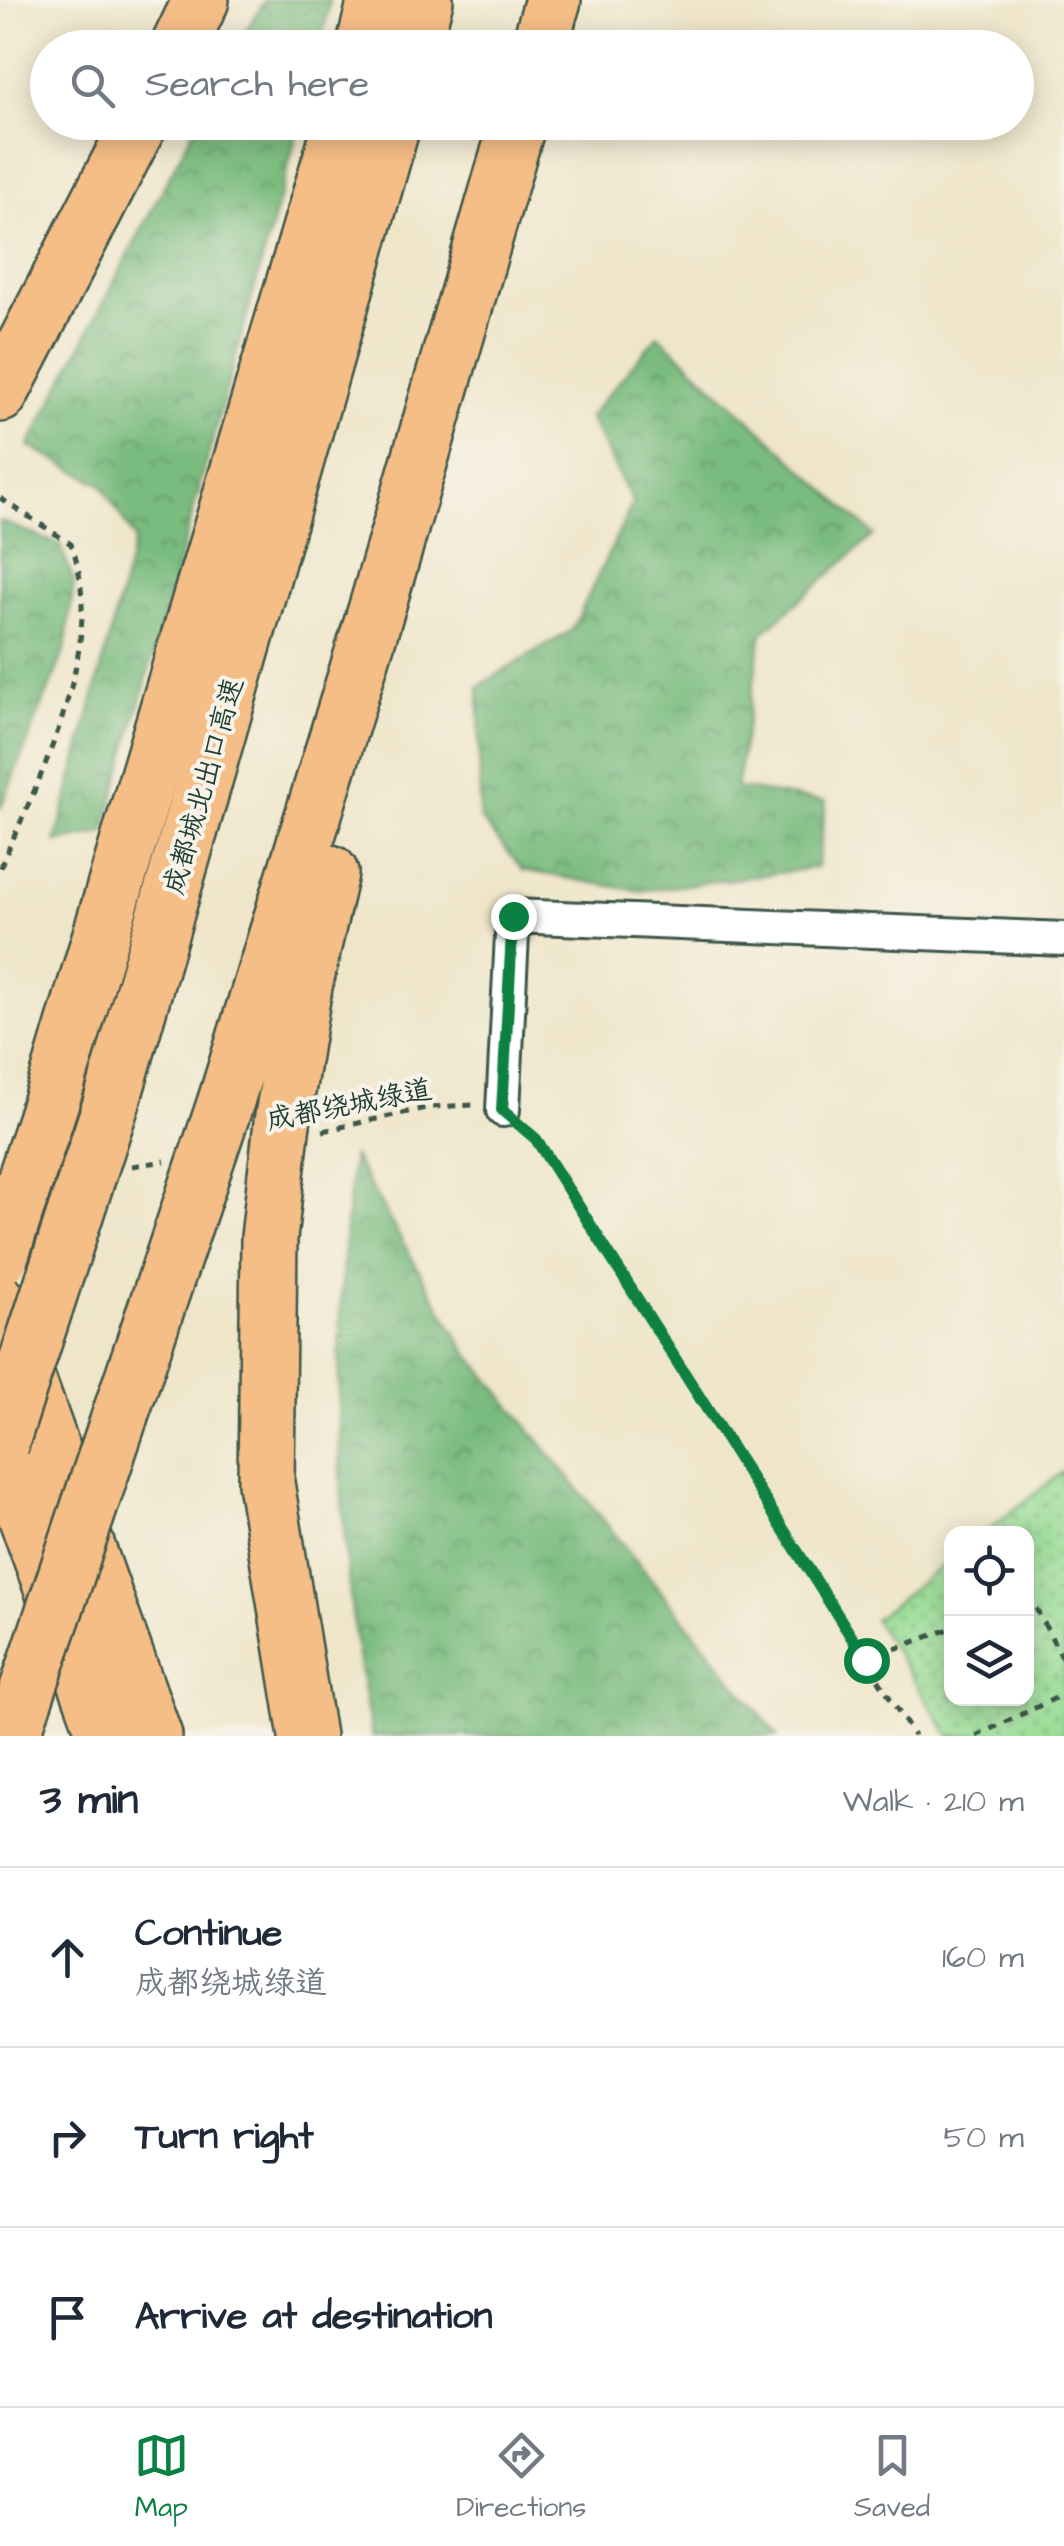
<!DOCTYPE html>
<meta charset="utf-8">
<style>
body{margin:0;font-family:"Architects Daughter","LXGW WenKai TC",sans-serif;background:#f2f2f3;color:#1f2937}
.controls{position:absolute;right:30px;bottom:30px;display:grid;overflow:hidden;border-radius:20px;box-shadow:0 5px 25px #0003}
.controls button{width:90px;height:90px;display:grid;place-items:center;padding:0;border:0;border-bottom:2px solid #e0e1e3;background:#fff;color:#1f2937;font:50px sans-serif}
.stop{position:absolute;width:30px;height:30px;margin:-22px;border:8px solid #0b8043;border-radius:50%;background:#fff}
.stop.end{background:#0b8043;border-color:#fff;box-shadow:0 2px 10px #0008}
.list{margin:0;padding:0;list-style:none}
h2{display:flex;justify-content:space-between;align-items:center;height:130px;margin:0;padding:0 40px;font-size:42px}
h2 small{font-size:32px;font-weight:400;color:#747a83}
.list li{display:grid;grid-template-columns:65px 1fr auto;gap:30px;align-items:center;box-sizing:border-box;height:180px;padding:0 40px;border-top:2px solid #e0e1e3}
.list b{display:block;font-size:38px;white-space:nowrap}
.list p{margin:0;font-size:32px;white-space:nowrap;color:#747a83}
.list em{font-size:32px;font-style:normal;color:#747a83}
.icon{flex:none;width:55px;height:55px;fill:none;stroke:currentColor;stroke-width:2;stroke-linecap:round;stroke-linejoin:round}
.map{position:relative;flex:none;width:1064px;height:1736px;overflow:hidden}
.search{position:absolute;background:#fff;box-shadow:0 5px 25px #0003;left:30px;right:30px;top:30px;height:110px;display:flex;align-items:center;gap:25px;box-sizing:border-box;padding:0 35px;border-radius:55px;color:#747a83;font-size:38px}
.sheet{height:670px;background:#fff}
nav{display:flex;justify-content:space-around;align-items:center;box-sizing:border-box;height:140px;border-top:2px solid #e0e1e3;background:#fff;font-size:28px;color:#747a83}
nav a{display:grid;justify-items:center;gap:5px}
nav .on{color:#0b8043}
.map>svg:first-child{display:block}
</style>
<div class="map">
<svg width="1064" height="1736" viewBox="0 0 1064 1736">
<defs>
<pattern id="forest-crowns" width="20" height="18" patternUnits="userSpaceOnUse" patternTransform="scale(2.5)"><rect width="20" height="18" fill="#7abc7f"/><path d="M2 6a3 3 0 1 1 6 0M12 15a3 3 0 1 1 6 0" fill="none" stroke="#639a69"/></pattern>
<pattern id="park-dots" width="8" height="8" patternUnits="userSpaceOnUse" patternTransform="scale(2.5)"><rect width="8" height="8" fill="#99dd96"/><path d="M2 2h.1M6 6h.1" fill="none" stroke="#7cb47b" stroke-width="1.8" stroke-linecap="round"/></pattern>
</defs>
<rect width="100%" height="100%" fill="#f7f3e8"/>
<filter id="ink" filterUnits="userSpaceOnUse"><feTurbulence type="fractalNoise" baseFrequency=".01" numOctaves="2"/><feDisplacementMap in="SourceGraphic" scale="20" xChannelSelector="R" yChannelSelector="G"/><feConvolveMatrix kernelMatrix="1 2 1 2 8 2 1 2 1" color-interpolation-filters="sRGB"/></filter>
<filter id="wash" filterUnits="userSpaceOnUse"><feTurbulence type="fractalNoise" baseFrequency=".0048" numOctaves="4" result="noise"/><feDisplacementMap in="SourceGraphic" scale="40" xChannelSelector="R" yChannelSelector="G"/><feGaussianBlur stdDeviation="2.25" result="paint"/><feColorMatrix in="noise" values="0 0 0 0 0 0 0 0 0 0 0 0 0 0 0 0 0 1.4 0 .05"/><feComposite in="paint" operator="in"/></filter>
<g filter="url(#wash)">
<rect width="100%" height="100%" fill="#efe6ca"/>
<!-- forest -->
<path fill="url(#forest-crowns)" stroke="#4c7c5a" stroke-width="2.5" d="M265,0H330L320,47H236Z
M197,123H300L104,833L56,842L135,539L102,485L29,446Z
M658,335L874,535L762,633L736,788L826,802L817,868L639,891L523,870L480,818L479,686L572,630L633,503L589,417Z
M0,521L60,545L74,582L65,650L0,809Z
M353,1157L464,1348L778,1736H372C334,1547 330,1348 353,1157Z"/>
<!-- park -->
<path fill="url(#park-dots)" stroke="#5c8d65" stroke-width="2.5" d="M1064,1471V1736H950L874,1619L951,1559L952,1698H1026V1534L984,1533Z"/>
</g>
<g filter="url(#ink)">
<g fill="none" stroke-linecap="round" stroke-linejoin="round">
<!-- street casing -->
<g stroke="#3e564a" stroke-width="38">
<path id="street" d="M503,1110L513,916L1064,939"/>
</g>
<!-- highway casing -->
<g stroke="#3e564a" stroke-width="60">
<path id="highway" d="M178,48L201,0
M364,48L376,0
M412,48L425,0
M539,48L553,0
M0,394L140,122
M57,1083L342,122
M112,1101L393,122
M226,1101L378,604L518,122
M282,1123L304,986L330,873
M276,1175L269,1238L266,1483L307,1736
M0,1303L154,1736
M0,1444L106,1736"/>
</g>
<!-- path -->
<path stroke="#3e564a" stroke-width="5" stroke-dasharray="8 8" stroke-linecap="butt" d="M0,498L71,544C109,644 40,777 0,868
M524,1128L537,1139L914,1736
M323,1131L430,1107L475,1105
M132,1166L165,1161
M1026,1601L1031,1599L1064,1661
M865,1660L952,1628
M976,1736L1064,1694"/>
<!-- street -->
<use href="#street" stroke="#fff" stroke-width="32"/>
<!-- highway -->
<use href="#highway" stroke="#f6be87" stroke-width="55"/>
<!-- highway-bridge casing -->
<g stroke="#3e564a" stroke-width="60" stroke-linecap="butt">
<path id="highway-bridge" d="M276,1175L282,1123
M0,1257L57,1083
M0,1445L112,1101
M12,1736L226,1101"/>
</g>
<!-- highway-bridge -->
<use href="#highway-bridge" stroke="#f6be87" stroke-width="55"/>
</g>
</g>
<g fill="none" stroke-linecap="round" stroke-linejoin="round" filter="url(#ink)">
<!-- route -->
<path stroke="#0b8043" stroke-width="12" d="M513,916L502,1110L536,1139L866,1660"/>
</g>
<g text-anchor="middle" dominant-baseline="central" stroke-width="8" stroke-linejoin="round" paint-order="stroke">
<!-- street labels -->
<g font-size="28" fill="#1f3d34" stroke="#f7f3e8">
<text transform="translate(204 786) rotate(-74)">成都城北出口高速</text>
<text transform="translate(349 1105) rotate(-11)">成都绕城绿道</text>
</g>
</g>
</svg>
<div class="controls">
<button><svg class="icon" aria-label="locate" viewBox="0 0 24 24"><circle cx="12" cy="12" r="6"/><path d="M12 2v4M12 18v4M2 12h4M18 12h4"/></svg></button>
<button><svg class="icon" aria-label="layers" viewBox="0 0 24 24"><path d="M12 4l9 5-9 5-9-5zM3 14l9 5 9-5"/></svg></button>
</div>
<div class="stop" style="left:866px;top:1660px"></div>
<div class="stop end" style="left:513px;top:916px"></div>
<div class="search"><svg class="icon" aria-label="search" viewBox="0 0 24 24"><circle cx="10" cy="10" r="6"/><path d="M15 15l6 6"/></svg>Search here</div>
</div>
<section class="sheet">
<h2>3 min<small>Walk · 210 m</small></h2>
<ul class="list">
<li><svg class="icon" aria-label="ahead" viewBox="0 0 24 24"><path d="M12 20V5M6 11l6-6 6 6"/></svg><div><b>Continue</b><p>成都绕城绿道</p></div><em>160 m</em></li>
<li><svg class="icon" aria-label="right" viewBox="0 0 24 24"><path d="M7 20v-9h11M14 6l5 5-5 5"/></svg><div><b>Turn right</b></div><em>50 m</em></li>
<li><svg class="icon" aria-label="arrive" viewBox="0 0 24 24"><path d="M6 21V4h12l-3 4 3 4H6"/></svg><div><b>Arrive at destination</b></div></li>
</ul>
</section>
<nav>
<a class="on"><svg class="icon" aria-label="map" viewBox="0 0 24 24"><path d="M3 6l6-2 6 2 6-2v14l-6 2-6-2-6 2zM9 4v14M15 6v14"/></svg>Map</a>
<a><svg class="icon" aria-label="directions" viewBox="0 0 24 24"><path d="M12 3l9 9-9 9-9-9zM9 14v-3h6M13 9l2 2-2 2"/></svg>Directions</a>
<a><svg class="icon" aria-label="saved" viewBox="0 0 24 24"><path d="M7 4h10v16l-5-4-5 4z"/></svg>Saved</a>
</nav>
